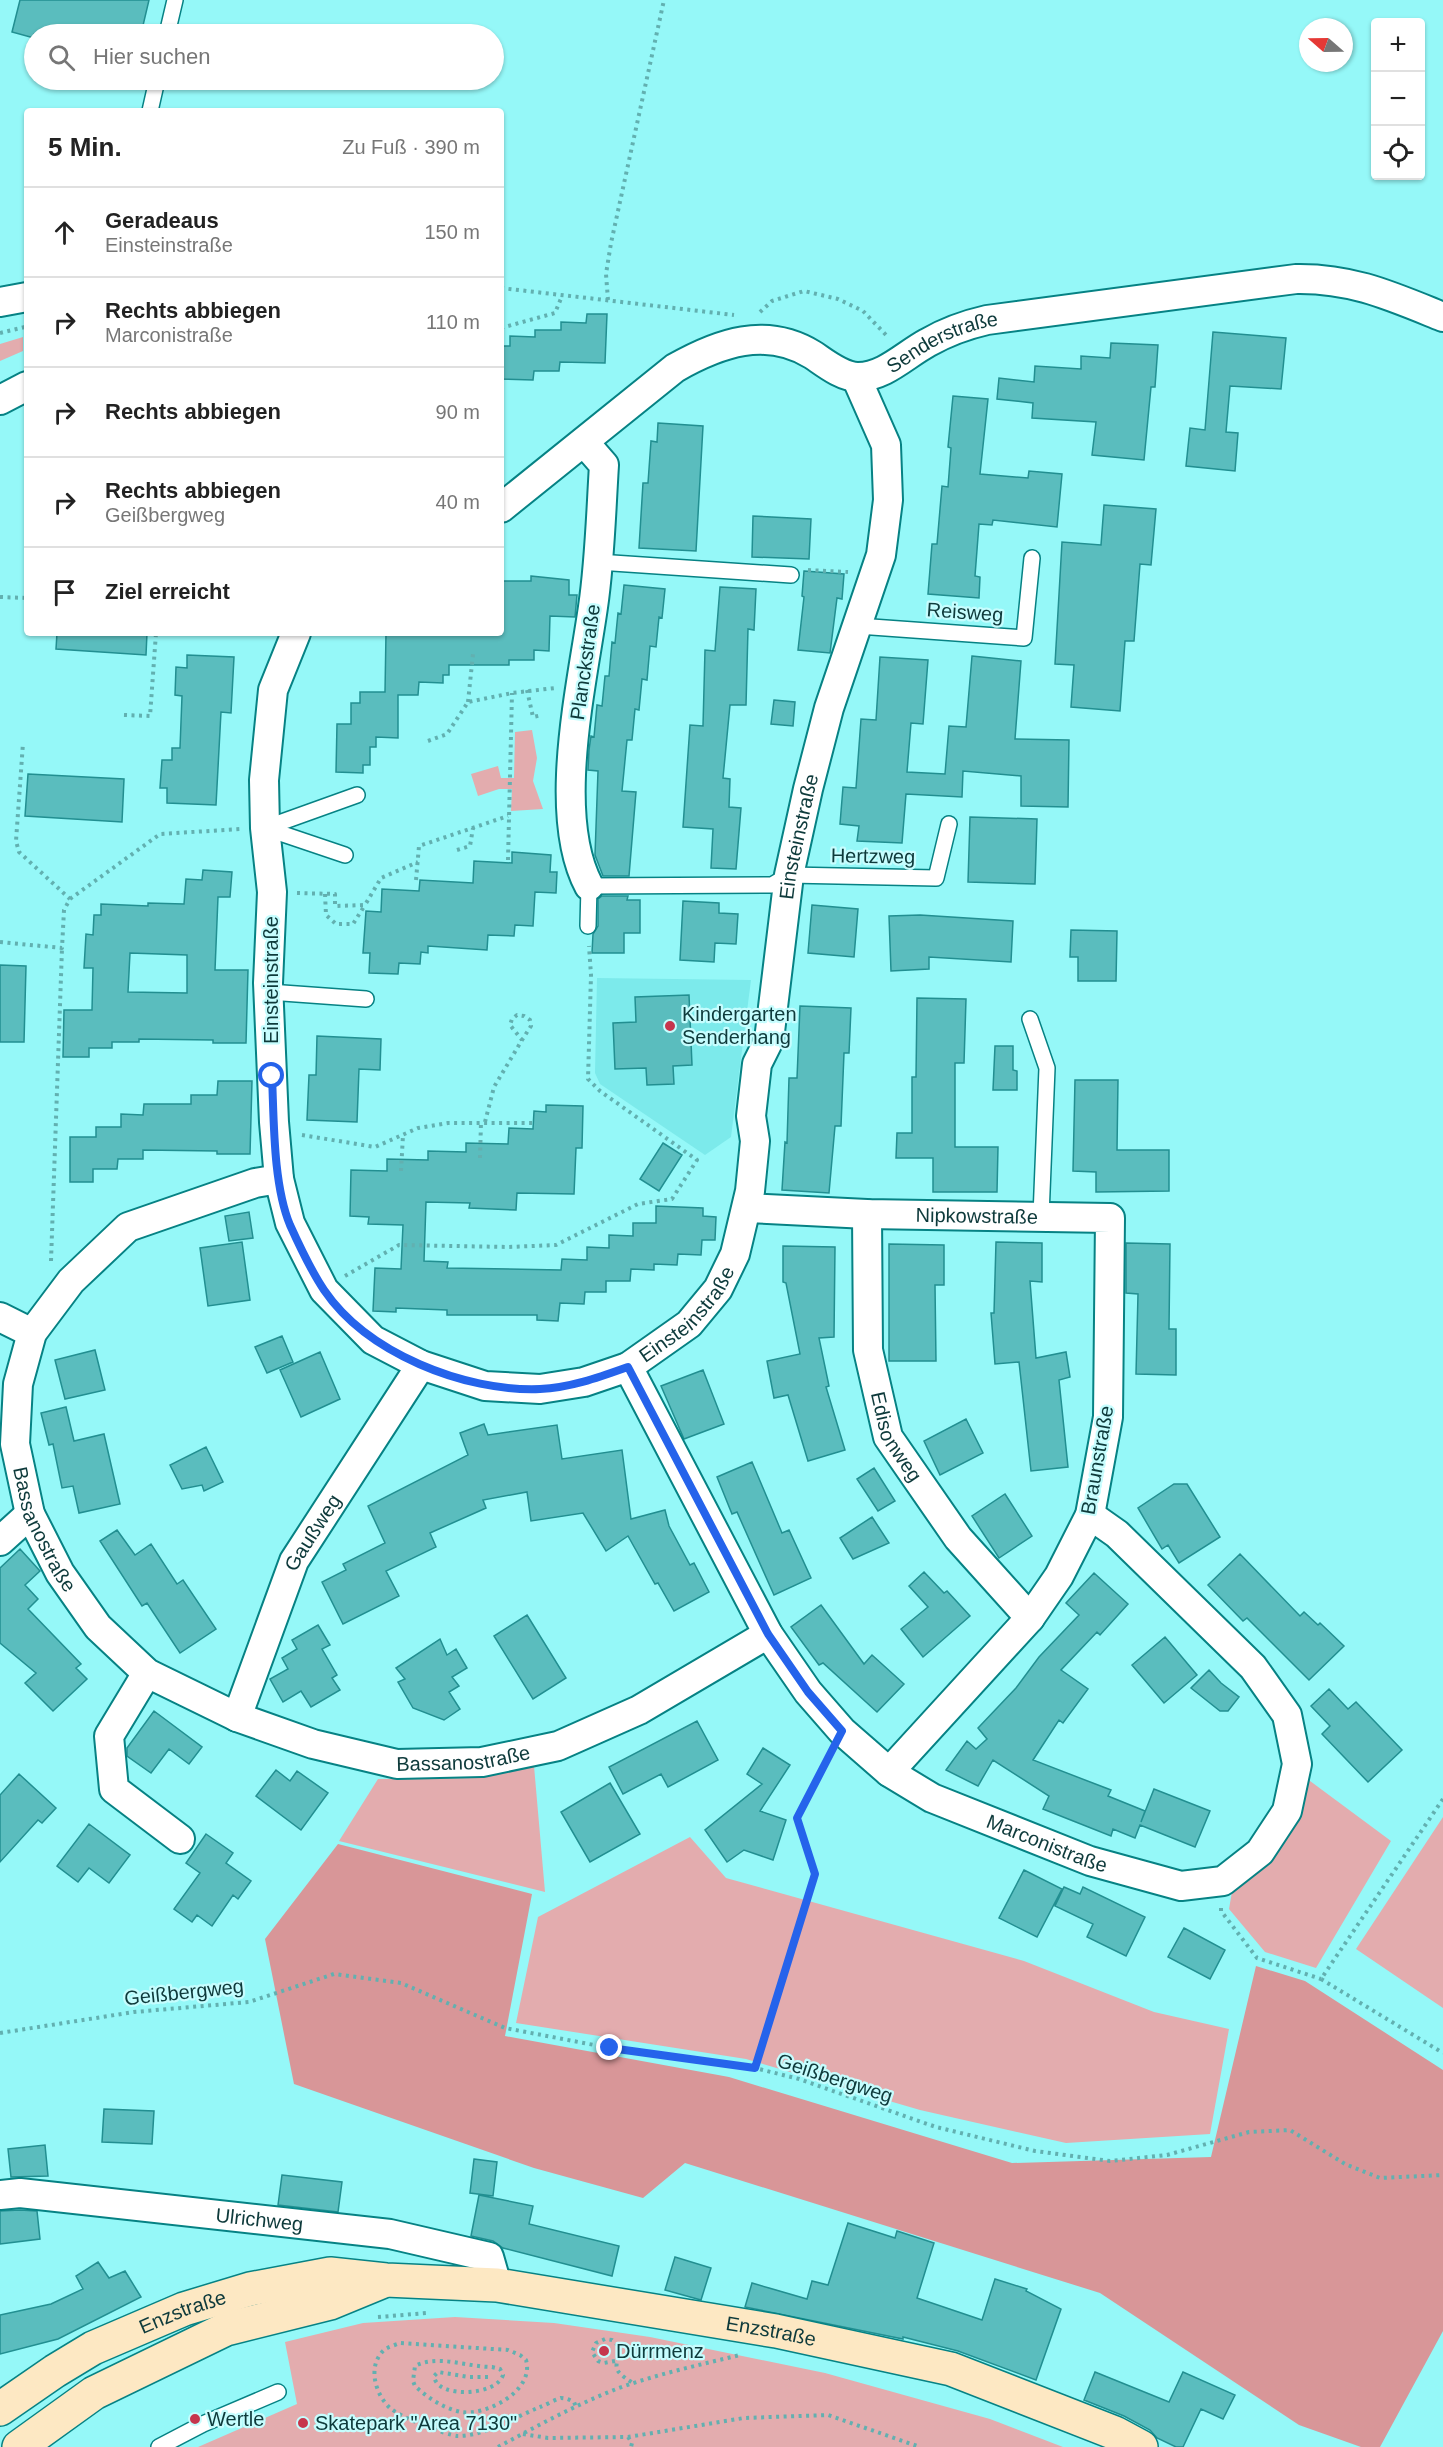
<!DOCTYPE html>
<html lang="de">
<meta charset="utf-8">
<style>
body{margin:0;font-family:Arial,sans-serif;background:#f2f2f2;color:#222}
.controls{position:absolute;right:18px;top:18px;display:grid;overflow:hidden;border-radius:6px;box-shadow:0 2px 4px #0004}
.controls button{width:54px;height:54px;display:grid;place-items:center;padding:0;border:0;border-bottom:2px solid #e0e0e0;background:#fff;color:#222;font:30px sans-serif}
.compass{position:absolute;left:1299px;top:18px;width:54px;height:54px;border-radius:50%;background:#fff;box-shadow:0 2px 4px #0004;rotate:290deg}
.stop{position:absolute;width:18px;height:18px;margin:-14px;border:4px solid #2563eb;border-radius:50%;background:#fff}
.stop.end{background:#2563eb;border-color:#fff;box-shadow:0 2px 6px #0008}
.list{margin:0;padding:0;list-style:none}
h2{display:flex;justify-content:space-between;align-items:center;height:78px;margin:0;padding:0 24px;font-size:26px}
h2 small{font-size:20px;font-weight:400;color:#767676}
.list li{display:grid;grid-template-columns:39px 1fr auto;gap:18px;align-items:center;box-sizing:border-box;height:90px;padding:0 24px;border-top:2px solid #e0e0e0}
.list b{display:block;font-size:22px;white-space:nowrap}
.list p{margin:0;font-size:20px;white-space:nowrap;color:#767676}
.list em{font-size:20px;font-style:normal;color:#767676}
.icon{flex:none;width:33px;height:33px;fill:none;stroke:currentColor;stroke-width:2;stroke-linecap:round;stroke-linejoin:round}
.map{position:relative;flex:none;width:1443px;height:2447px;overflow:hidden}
.search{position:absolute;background:#fff;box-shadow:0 2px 4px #0004;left:24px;top:24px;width:480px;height:66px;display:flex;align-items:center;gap:15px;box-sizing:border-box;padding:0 21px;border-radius:33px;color:#767676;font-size:22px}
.panel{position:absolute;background:#fff;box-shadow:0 2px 4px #0004;left:24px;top:108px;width:480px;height:528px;border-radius:6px}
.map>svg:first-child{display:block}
</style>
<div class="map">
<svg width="1443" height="2447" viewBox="0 0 1443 2447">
<rect width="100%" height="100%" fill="#95f8f8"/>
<!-- built -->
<path fill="#7ceaeb" d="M597,978L751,980L731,1137L705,1155L600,1084L595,1073Z"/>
<!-- green -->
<path fill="#e3acae" d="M23,337V351L0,361V344Z
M532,730L537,758L533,781L543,809L511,811L512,789H499L478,796L471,774L498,766L501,778H514L515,732Z
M534,1766L545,1892L339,1841L378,1779L477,1778Z
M1306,1778L1391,1841L1316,1968L1265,1952L1229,1909L1233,1886Z
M1443,1817V2008L1356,1949Z
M690,1837L726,1878L1024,1961L1154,2012L1229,2029L1210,2134L1066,2143L920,2110L746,2059L516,2023L538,1917Z
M455,2317L554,2323L650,2337L825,2373L990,2419L1063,2447H198L297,2404L285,2342L363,2323Z"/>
<!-- forest -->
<path fill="#d89698" d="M338,1844L532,1894L505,2036L729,2077L1012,2163L1211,2157L1256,1966L1305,1981L1443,2070V2331L1380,2447H1361L1299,2425L1100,2293L685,2163L643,2198L534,2168L294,2084L265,1939Z"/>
<!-- building -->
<path fill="#5abdbe" stroke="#228f91" stroke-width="1.5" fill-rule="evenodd" d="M20,0H149L141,34H34V38L12,32Z
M587,314H607L605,363L560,362L559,371H534L533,380L501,379V346H510V336L535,337V330H561V322L586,323Z
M1213,332L1286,338L1281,389L1230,386L1226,432L1238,433L1235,471L1186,466L1190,428L1205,430Z
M1111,343L1158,345L1155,387H1151L1144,460L1092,455L1096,422L1032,418L1033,403L997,399L999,378L1034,382L1035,366L1081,369V356L1110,358Z
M953,396L988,399L980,474L1028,478L1029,471L1062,474L1057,527L993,520L992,525L979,524L975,576L980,577L979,598L928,594L932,544H937L942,486L948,487L951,448L948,447Z
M658,423L703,426L696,551L639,548L643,483H648L651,441L657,442Z
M1104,505L1156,509L1151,565L1140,564L1134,641H1125L1120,711L1071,707L1074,665L1055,664L1062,542L1101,545Z
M753,516L811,519L809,559L752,557Z
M804,571L844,574L842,599L837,598L830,653L798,650L804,597L802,596Z
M531,576L569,580V595H577L575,617L550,616L549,651L534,650V660H509V665H449V675H443V683L419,682L418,695H398V738L376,737V747H370V765H363V773L336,772L337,724H351V703H360V692H385L386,633H501V581H531Z
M624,585L665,589L662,618L659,617L656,647L650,646L647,680L642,679L639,710L635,709L632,740H627L622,791L636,792L629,876H603L595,855L598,771L588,770L589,750L591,736L594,737L597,705L602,706L605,676H609L612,642L615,643L618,613L621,614Z
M720,587L756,589L754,630L748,629L746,705H730L723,778L730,779L729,807L741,808L736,869L711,868L713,829L683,827L690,725L703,726L705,650L715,651Z
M57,633H147L146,655L56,649Z
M187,655L234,657L231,713L221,712L216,805L167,803V788H160L162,760H172V748H180L182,696L175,695L176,667L187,668Z
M972,656L1021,661L1015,739L1069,740L1068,807L1021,806V776L963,771L962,797L906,794L902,843L857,841L859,826L840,824L843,787L856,788L861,719L876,720L880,657L928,660L923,724L911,723L907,772L945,774L949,726L966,727Z
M774,700L795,702L793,726L771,724Z
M28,774L124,779L122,822L25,816Z
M970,817L1037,819L1035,884L968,882Z
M512,852L551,855L550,872H557L556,893L535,892L533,926L515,925L514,936L488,935L487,950L428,946V953L421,952L420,964L399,963L398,974L369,973L370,953H363L366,911L381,912L382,889L419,891L420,880L473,883L474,861L512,863Z
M203,870L232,872L230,897H218L215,970H248L246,1043H213V1040L139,1039V1042H112V1048H89V1057H63L64,1010H92L93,968H84L86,934L93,935L94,915H101V904L148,906V903L184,904L186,879L202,880ZM130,953L187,955V993L128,992Z
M602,896H628L627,900H640V933H624V953H592L593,934L598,926V899Z
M683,901L719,903V913L738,914L736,944L715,943L714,962L680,960Z
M812,905L858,909L854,957L808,953Z
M920,915L1013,921L1011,962L929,957V969L891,971L889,916Z
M1071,930L1117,931L1116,981H1078V957H1070Z
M0,965L26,966L24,1042H0Z
M689,995L692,1065L673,1066L674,1084L647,1085L646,1068L615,1069L613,1023L636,1022L635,997Z
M917,998L966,999L964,1063H955V1147H998L997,1192H933V1158H896L897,1133H912V1077H916Z
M800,1006L851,1008L849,1053H844L841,1126H835L829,1193L782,1190L785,1142L787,1143L789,1078H797Z
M317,1036L381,1039L380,1070L359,1069L357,1122L307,1120L309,1075H316Z
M995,1046H1013V1070L1017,1071V1090H993Z
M1075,1080H1118L1117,1150H1169V1191L1096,1192V1172L1073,1171Z
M218,1081H252L250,1154H217V1151L143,1150V1159H118L117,1169H93V1182H70V1137H96V1127H121V1114L143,1115L144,1104H191V1095H217Z
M546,1105L583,1106L582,1148H576L574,1194L517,1193L516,1210L469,1208L470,1203L426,1202L424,1261L448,1262L447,1268L561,1270L562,1259L587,1260V1247L609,1248V1235L633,1236V1223H656V1206L703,1208V1216L716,1217L715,1240H702L701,1255L678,1254L677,1265L654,1264V1270L631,1269L630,1281H606V1292H585L584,1304L560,1303L558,1321L537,1320V1315H447V1310L396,1308V1312L373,1311L375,1268L401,1269L403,1225L368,1224L369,1217L350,1216L351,1170L387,1171V1159L428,1160V1151L466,1152V1143L508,1144L509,1128L533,1129L534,1111L546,1112Z
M663,1143L682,1155L659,1191L640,1179Z
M249,1212L253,1238L229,1241L225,1216Z
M242,1242L250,1300L208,1306L200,1248Z
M996,1242L1042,1243V1282L1030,1281L1036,1358L1066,1352L1070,1377L1059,1380L1068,1467L1031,1471L1019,1362L995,1364L991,1313H994Z
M1126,1243L1170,1244L1169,1329H1176V1375L1136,1374L1138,1294L1126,1293Z
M889,1244L944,1245V1285H935L936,1361H889Z
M783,1246L835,1247L834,1337L819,1338L829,1386L826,1387L845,1450L808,1461L788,1395L774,1398L767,1361L800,1354L786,1283L783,1282Z
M282,1336L293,1362L267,1373L255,1347Z
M95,1350L105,1390L65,1399L55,1360Z
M320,1352L340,1399L301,1417L280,1370Z
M703,1370L724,1424L684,1439L661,1386Z
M66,1407L74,1441L104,1434L120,1504L79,1513L73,1486L62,1488L53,1444L49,1445L41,1413Z
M966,1419L983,1453L940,1475L924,1441Z
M484,1424L488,1435L557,1425L562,1459L622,1450L631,1519L665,1510L669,1526L690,1565L694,1563L709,1592L674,1611L658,1583L655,1584L628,1536L606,1551L583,1513L531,1521L527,1492L483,1500L486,1508L430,1533L436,1547L386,1571L399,1596L343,1624L322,1582L346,1570L343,1564L385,1543L368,1506L468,1455L460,1433Z
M206,1447L223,1482L204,1491L202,1485L182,1489L170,1465Z
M752,1462L782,1533L789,1530L811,1578L774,1595L737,1512L732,1514L717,1477Z
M874,1468L895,1501L878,1511L857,1479Z
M1174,1484H1187L1220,1537L1179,1563L1168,1545L1162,1549L1138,1508Z
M1005,1494L1032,1536L999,1558L972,1516Z
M872,1517L889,1543L853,1559L840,1538Z
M117,1530L135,1555L151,1544L177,1584L183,1580L216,1629L180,1653L147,1603L142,1606L100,1541Z
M20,1549L40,1571L25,1585L38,1599L28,1609L81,1664L76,1668L87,1679L53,1711L25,1683L36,1673L0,1643V1568Z
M1240,1554L1300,1616L1304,1612L1318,1625L1320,1623L1344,1646L1309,1680L1247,1618L1243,1621L1208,1585Z
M924,1572L944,1593L947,1591L970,1616L923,1657L901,1629L928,1607L909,1586Z
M1094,1573L1128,1604L1100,1635L1097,1632L1061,1670L1088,1689L1063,1723L1059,1720L1033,1760L1111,1790L1108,1796L1145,1811L1141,1822L1154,1789L1210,1811L1195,1847L1140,1825L1135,1838L1113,1829L1111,1836L1043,1809L1049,1796L993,1760L978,1786L946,1770L967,1741L976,1749L987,1739L978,1728L1016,1688L1039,1657L1079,1615L1066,1603Z
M821,1605L864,1664L872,1655L904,1684L877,1712L823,1663L819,1665L791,1627Z
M527,1615L566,1678L533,1699L494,1636Z
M318,1625L330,1645L322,1649L337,1675L332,1678L340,1690L311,1707L301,1691L283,1702L270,1679L288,1669L282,1658L297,1649L292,1640Z
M1165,1637L1197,1675L1164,1703L1132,1665Z
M440,1639L447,1655L456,1649L467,1668L452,1677L459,1686L449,1692L460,1709L444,1720L413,1708L398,1682L405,1679L396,1668Z
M1209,1670L1221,1683L1239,1697L1228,1711H1220L1191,1688Z
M1329,1689L1348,1709L1356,1702L1402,1750L1368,1782L1322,1734L1330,1726L1311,1706Z
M154,1711L202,1747L189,1764L169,1749L151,1773L127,1756V1748Z
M697,1721L718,1760L668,1787L661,1774L623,1794L609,1767Z
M763,1748L790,1765L760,1811L786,1820L773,1860L744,1850L727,1862L705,1830L762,1784L747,1774Z
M276,1770L290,1781L297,1771L328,1793L301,1830L256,1796Z
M19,1774L56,1808L42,1823L38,1820L0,1862V1795Z
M610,1783L640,1834L590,1862L561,1812Z
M89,1824L130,1855L109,1883L89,1868L78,1882L57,1866Z
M206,1834L233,1853L226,1863L251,1881L238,1899L233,1895L212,1926L197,1915L192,1922L174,1909L200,1873L186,1863Z
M1024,1870L1062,1889L1037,1937L999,1918Z
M1064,1887L1080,1894L1083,1887L1145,1917L1126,1956L1087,1937L1093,1924L1055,1906Z
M1184,1928L1225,1950L1210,1979L1168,1957Z
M104,2109L154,2111L152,2144L102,2142Z
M45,2145L48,2176L11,2177L8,2149Z
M474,2159L497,2162L493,2196L470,2193Z
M282,2175L342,2182L338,2212L278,2205Z
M479,2195L533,2206L529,2224L619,2246L612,2276L503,2248L493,2241L471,2236Z
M20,2210L37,2211L40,2239L0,2244V2211Z
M848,2223L895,2238L897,2231L934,2243L917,2298L982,2320L995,2279L1027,2289L1026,2291L1061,2309L1036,2380L958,2351L903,2337V2339L745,2307L752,2283L807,2299L812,2281L828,2285Z
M675,2257L711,2268L701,2300L665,2290Z
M98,2262L109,2278L125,2271L141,2297L58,2339L0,2354V2315L51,2304L83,2289L76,2276Z
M1095,2372L1169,2402L1183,2372L1235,2395L1223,2419L1201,2409L1183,2447H1176L1157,2438L1150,2430L1124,2416L1084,2400Z"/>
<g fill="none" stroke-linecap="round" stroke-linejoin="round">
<!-- service casing -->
<g stroke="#068284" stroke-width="18">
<path id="service" d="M167,34L175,0
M150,111L157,80
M598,562L791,575
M858,626L1024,638L1032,558
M265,828L357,795
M265,828L345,855
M588,926L589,886L772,885L789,875L936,878L949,824
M269,992L366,999
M1030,1019L1047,1068L1041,1216
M159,2447L203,2424L278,2392"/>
</g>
<!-- minor casing -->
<g stroke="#068284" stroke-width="32">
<g id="minor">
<path d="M0,302L27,297"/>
<path d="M0,400L27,386"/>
<path d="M584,442L604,465C601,512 600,560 593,607C582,685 551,815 589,886"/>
<path id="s1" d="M501,508L675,368C719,343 766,326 813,355C825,363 842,377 858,377C884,377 905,355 927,343C946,332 965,325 987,320L1296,279C1352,278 1391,296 1443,317"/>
<path id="s2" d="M296,633L273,690L264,780L265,828L272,892L268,983L274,1122L279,1179L290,1223L324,1290L373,1340L421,1365L485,1386L540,1389L584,1382L628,1367L689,1324L718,1289L735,1254L750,1191L755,1141L751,1116L757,1064L769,1040L789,875L808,789L829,708L881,555L888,500L886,445L856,377"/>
<path id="s3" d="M279,1179L255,1183L128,1227L71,1281L32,1333L18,1384L15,1444L30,1514L60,1573L98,1627L147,1673L237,1717L313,1744L397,1764L482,1762L558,1746L639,1710L768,1634"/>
<path id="s4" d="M747,1208L867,1214L1110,1218L1108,1417L1090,1515L1059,1576L1030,1618L889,1772"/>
<path id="s5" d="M867,1214L868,1350L888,1437L958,1538L1030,1618"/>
<path d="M0,1317L32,1333"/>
<path id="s6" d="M628,1367L768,1634L808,1692L842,1731L889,1772L932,1798L1090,1861L1181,1886L1223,1881L1260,1852L1287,1811L1297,1764L1287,1715L1253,1667L1117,1534L1090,1515"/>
<path d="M0,1541L30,1514"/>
<path d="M147,1673L109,1736L114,1789L180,1839"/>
<path id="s7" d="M237,1717L294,1561L421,1365"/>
<path id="s8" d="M0,2195L20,2193L390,2234L489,2257L497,2285"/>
</g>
</g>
<!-- secondary casing -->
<g stroke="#068284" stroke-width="36">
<g id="secondary">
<path id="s9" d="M0,2409L55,2371L93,2348L184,2309L250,2289L330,2274L386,2280L497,2285L776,2331L951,2369L1115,2433L1141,2447"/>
<path d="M19,2447L94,2393L226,2329L330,2303L381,2282"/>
</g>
</g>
<!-- path -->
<path stroke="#62b0b0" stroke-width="4" stroke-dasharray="3 4.5" stroke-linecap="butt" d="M501,288L734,315
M608,300L606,274L611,243L664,0
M760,312L772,301L804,291L838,299L863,311L888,337
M501,328L555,313L562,296
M0,333L25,327
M808,570L848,572
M0,597L27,598
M527,690L533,717L542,715
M468,702L473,654
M124,715L150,716L156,633
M428,741L447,734L468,702L512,693L555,688
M457,850L470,846L473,828
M508,860L512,693
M416,880L419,846L508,816
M297,893L335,894V906L365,905L381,878L418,862
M325,894L326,915L336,924H353L365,905
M70,899L160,834L241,829
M0,942L62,948L64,910L70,899L19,852L16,841L23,743
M485,1122L494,1087L522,1040L510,1025L512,1019L517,1015L524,1016L530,1020L531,1026L522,1040
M302,1135L375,1147L418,1128L448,1123H534
M480,1158L481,1122
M401,1171L403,1135
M51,1261L62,948
M345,1276L399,1245L509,1247L556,1245L638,1204L672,1199L697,1160L600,1091L588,1079L591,975L589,946
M1443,1799L1321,1979L1443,2053
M1221,1908V1911L1257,1958L1321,1979
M0,2033L134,2012L249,2002L334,1974L401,1983L505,2028L610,2048L755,2068L799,2079L936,2127L1035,2151L1110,2161L1167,2155L1249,2132L1290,2130L1345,2164L1380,2178L1443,2175
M755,2068L815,1873L797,1818L830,1755
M378,2317L427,2313
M615,2361L604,2363L598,2361L592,2352L596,2343L605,2339L612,2340L620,2347C616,2369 611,2369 633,2383
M488,2377H469L438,2372L434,2376C436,2399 497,2396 503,2375L500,2369L492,2367C467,2367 438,2354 415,2366L413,2381L415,2386C428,2398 443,2408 461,2412C486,2416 535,2391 526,2360L520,2355L508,2350L400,2343C395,2345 388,2347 384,2350C367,2366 375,2394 390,2408C400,2417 445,2435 458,2436C485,2436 515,2417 540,2407C546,2405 554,2400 561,2398C566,2398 570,2400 574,2402L576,2407
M523,2434L548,2438L628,2437L744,2418L828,2415L920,2447
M628,2437L632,2443L631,2447
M498,2447C537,2426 577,2404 619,2388C658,2374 699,2365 740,2355"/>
<!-- service -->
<use href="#service" stroke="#fff" stroke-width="15"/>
<!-- minor -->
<use href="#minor" stroke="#fff" stroke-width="28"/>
<!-- secondary -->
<use href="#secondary" stroke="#fde8c3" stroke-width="33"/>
</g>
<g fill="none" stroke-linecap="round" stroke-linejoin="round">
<!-- route -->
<path stroke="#2563eb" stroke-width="8" d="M272,1076C274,1120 273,1184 290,1225C299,1245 312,1272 324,1290C367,1353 464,1392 540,1389C570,1388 600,1377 628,1367L768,1634L808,1692L842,1731L797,1818L815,1874L755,2068L610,2048"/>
</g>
<!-- markers -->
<g fill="#c6364d" stroke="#c6fdfe" stroke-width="2">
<circle cx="670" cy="1026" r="6"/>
<circle cx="604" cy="2351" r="6"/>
<circle cx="195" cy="2419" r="6"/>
<circle cx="303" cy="2423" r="6"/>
</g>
<g text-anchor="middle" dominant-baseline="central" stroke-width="4.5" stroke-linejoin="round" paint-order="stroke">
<!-- street labels -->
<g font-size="20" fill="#0e3a3b" stroke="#c6fdfe">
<text stroke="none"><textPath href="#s1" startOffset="513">Senderstraße</textPath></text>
<text transform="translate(965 612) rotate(4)">Reisweg</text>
<text transform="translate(585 662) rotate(-82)">Planckstraße</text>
<text stroke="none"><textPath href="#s2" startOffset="1594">Einsteinstraße</textPath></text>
<text transform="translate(873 856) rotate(1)">Hertzweg</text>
<text transform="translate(271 980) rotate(-90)">Einsteinstraße</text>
<text stroke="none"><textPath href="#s4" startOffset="230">Nipkowstraße</textPath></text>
<text stroke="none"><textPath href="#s2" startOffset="1090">Einsteinstraße</textPath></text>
<text stroke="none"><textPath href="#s5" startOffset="228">Edisonweg</textPath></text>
<text transform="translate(1097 1460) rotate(-80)">Braunstraße</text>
<text stroke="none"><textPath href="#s3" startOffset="506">Bassanostraße</textPath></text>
<text stroke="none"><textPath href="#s7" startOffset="200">Gaußweg</textPath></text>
<text stroke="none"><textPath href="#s3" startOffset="1020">Bassanostraße</textPath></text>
<text stroke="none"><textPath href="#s6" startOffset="660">Marconistraße</textPath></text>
<text transform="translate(184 1992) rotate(-6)">Geißbergweg</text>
<text transform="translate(835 2078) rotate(18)">Geißbergweg</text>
<text stroke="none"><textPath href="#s8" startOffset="261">Ulrichweg</textPath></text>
<text stroke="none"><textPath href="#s9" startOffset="208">Enzstraße</textPath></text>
<text stroke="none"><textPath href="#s9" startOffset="806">Enzstraße</textPath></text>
</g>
<!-- poi labels -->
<g font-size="20" fill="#0e3a3b" stroke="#c6fdfe" text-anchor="start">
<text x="682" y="1014">Kindergarten<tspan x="682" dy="23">Senderhang</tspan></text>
<text x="616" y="2351">Dürrmenz</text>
<text x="207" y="2419">Wertle</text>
<text x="315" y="2423">Skatepark "Area 7130"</text>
</g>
</g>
</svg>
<div class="controls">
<button>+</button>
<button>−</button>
<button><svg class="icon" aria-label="locate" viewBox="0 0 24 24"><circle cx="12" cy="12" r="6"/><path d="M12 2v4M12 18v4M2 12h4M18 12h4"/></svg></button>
</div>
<svg class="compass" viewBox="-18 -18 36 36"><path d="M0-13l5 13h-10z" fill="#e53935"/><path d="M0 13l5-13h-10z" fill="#767676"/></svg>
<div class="stop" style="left:272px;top:1076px"></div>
<div class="stop end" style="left:610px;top:2048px"></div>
<div class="search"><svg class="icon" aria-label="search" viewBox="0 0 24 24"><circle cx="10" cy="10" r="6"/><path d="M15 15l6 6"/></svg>Hier suchen</div>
<section class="panel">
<h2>5 Min.<small>Zu Fuß · 390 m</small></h2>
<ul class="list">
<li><svg class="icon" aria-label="ahead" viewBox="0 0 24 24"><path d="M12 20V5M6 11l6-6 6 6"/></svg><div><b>Geradeaus</b><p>Einsteinstraße</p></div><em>150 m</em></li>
<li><svg class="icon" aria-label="right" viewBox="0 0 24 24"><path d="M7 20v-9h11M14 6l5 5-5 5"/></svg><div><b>Rechts abbiegen</b><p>Marconistraße</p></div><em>110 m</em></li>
<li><svg class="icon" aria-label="right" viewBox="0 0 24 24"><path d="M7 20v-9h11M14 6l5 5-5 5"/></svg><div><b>Rechts abbiegen</b></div><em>90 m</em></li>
<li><svg class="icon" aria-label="right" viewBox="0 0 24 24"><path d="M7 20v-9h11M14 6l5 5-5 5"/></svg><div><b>Rechts abbiegen</b><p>Geißbergweg</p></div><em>40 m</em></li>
<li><svg class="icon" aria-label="arrive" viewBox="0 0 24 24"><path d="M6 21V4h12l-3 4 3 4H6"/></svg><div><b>Ziel erreicht</b></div></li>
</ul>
</section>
</div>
